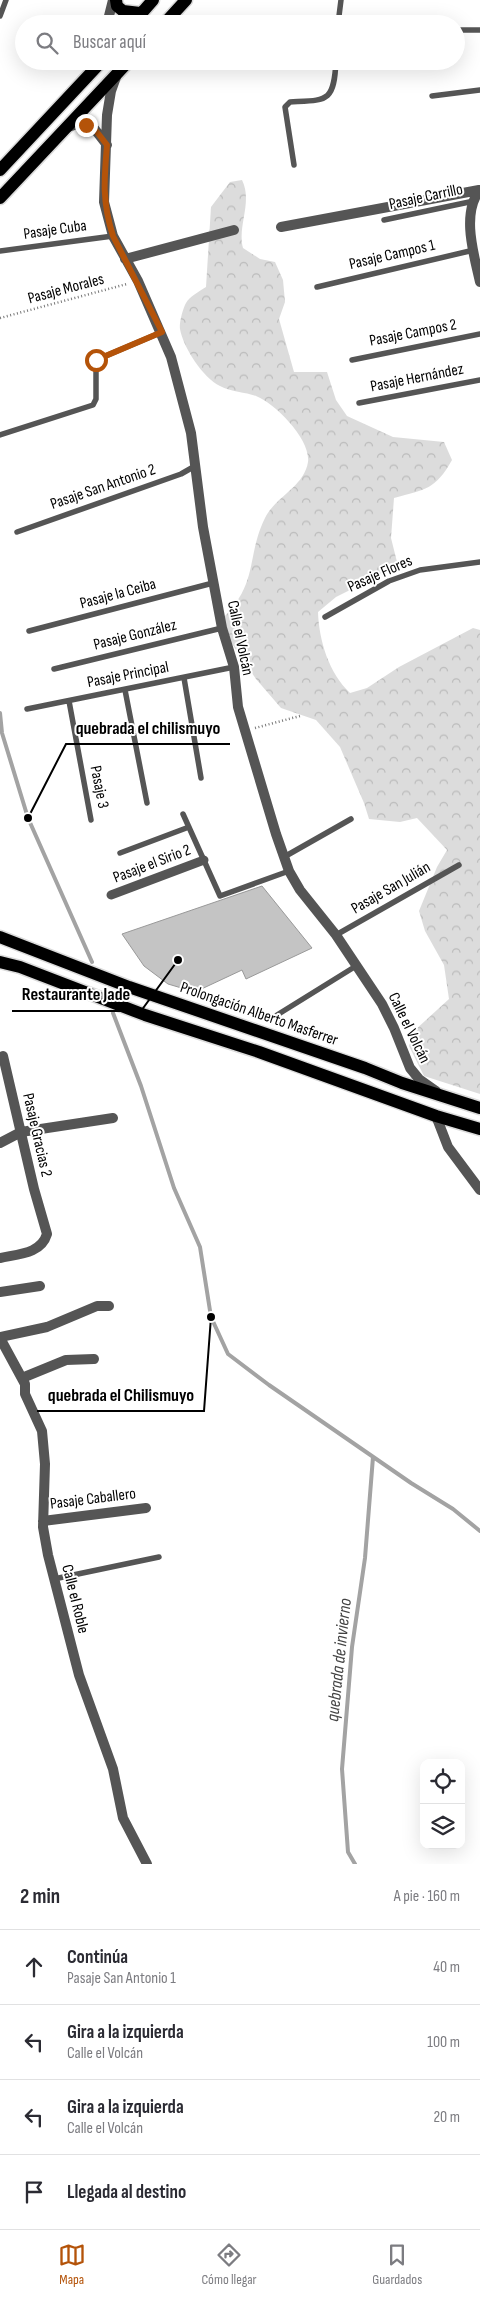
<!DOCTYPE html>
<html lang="es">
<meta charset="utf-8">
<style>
body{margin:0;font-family:"Sofia Sans Condensed",sans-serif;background:#f2f2f3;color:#2b2b33}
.controls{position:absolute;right:15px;bottom:15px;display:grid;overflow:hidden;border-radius:10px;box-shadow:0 5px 20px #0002}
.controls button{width:45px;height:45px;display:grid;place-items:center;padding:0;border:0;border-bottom:1px solid #e1e1e2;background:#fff;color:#2b2b33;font:25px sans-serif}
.stop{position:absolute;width:15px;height:15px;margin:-11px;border:4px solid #b45309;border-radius:50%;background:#fff}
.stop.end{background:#b45309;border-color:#fff;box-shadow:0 1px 5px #0008}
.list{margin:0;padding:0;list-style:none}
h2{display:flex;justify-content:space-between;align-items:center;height:65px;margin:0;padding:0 20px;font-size:21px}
h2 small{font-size:16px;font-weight:400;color:#7c7c81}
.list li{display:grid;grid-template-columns:32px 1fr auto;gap:15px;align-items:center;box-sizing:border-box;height:75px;padding:0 20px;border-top:1px solid #e1e1e2}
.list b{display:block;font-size:19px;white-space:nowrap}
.list p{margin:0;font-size:16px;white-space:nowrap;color:#7c7c81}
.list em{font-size:16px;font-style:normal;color:#7c7c81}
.icon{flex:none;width:28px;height:28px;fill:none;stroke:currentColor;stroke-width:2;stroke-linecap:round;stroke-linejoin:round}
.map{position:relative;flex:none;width:480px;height:1864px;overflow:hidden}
.search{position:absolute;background:#fff;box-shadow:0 5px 20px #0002;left:15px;right:15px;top:15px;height:55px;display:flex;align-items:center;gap:12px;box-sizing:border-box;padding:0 18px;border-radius:28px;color:#7c7c81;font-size:19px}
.sheet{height:365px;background:#fff}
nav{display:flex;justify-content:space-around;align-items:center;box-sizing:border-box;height:70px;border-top:1px solid #e1e1e2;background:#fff;font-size:14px;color:#7c7c81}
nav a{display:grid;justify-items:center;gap:2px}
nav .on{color:#b45309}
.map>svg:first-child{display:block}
</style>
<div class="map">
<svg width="480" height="1864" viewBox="0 0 480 1864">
<defs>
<pattern id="forest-crowns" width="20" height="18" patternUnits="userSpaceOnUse" patternTransform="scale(1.25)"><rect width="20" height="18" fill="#dcdcdc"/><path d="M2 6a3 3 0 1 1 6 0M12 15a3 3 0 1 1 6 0" fill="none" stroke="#bbb"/></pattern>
</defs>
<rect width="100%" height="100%" fill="#fff"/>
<!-- forest -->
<path fill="url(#forest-crowns)" d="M242,180C253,202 237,226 243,248L260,259L275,262L283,280L285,302L279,319L294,372H327L336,400L347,416L393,437L444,442L452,460C435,490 426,489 394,498L391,538L398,566L336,597L318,612C319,641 329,673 350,693L367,688L399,667L473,628L480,630V1094L424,1076L409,1046L414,1031L449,999L444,965L425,931L419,911L437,867L447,850L417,818L400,822L369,819L364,803L340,747L316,720L281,708L256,679L230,641L223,618C259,582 246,557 265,518C276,496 304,487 308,462C311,440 276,404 256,396C245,392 231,392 220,386C203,378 183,347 180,329C179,323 183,308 186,303C189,297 200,291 206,287L211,207L230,182Z"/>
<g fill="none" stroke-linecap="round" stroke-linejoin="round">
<!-- stream -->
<path stroke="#a3a3a3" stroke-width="4" d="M0,713L2,733L28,818L92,962
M113,1013L141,1086L174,1188L200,1247L211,1317L228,1354L269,1385L411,1483L453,1509L480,1531
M355,1864L348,1852L342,1769L352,1647L365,1558L373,1457"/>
</g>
<!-- building -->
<path fill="#c4c4c4" stroke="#999" d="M262,886L312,948L246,979L242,970L195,992L168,984L144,966L122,934Z"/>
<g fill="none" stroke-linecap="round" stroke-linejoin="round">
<!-- primary casing -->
<g stroke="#dbdbdb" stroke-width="15">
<path id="primary" d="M116,0L117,6L123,11L140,13
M132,24L153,0
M164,24L186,0
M0,170L102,61
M0,198L129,61
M0,937L129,987L365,1068L402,1083L480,1108
M0,962L20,967L145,1015L259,1052L436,1116L480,1129"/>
</g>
<!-- path -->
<path stroke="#777" stroke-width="2.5" stroke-dasharray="1 2.5" stroke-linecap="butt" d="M0,318L127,284
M255,728L300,716"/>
<!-- service -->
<path stroke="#555" stroke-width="5.5" d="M0,16L6,0
M338,24L341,0
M456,30H480
M432,96L480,90
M294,165L285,107L290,102C327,100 334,103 336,61
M384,220L474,201
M0,251L113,236
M317,287L474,250
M352,360L480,334
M359,403L480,380
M0,435L93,405L96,399V360L162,332
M17,532L181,474L195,466
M325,617L389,581L420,570L480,562
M29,631L213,583
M54,669L222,628
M184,678L201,778
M125,690L147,803
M69,701L91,820
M27,709L234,667
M183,814L220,896L289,871
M120,853L189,827
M284,857L351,819
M336,935L459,865
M277,1015L356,966
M54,1579L159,1557"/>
<!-- pedestrian -->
<path stroke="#555" stroke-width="9" d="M111,895L204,860"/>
<!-- minor -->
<path stroke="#555" stroke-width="10" d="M107,24L113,0
M116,77L111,91L107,115L104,202L113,236L138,281L171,357L191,433L203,527L222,628L234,667L238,707L276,834L289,871L300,890L336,935L382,1004L394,1028L410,1068L419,1079L436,1091
M68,127L77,124L93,127L107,145
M480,190C461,213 474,255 480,282
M281,227L479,190
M125,259L234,230
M436,1116L448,1147L480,1190
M0,1143L21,1132L113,1118
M0,1258C18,1254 41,1254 47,1234L34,1189L3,1056
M0,1292L40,1286
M0,1337L47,1327L97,1306H109
M0,1338L25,1384V1394L42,1431L45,1464L43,1527L48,1555L79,1675L113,1769L123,1818L147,1864
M22,1378L66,1360L94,1359
M43,1521L146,1508"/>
<!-- primary -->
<use href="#primary" stroke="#000" stroke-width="12"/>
</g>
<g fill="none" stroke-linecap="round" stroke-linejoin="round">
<!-- route -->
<path stroke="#b45309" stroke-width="6" d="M86,125L93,127L107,145C104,180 102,201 113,236L162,332L96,360"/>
</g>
<g text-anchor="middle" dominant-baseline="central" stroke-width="4" stroke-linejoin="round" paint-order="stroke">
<!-- street labels -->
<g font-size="16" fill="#000" stroke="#fff">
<text transform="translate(426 197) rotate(-12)">Pasaje Carrillo</text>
<text transform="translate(55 230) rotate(-8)">Pasaje Cuba</text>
<text transform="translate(392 255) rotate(-13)">Pasaje Campos 1</text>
<text transform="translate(66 289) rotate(-15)">Pasaje Morales</text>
<text transform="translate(413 333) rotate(-11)">Pasaje Campos 2</text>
<text transform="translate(417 378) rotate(-11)">Pasaje Hernández</text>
<text transform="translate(103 487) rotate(-19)">Pasaje San Antonio 2</text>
<text transform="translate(380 574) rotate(-24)">Pasaje Flores</text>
<text transform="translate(118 594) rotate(-15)">Pasaje la Ceiba</text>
<text transform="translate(135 635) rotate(-14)">Pasaje González</text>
<text transform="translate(240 638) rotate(78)">Calle el Volcán</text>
<text transform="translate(128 675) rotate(-11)">Pasaje Principal</text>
<text transform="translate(99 787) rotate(79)">Pasaje 3</text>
<text transform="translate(152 864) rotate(-21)">Pasaje el Sirio 2</text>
<text transform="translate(391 888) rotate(-30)">Pasaje San Julián</text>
<text transform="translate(259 1014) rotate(19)">Prolongación Alberto Masferrer</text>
<text transform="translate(409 1028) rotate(64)">Calle el Volcán</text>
<text transform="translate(37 1135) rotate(77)">Pasaje Gracias 2</text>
<text transform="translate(93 1499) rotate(-7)">Pasaje Caballero</text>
<text transform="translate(75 1599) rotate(76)">Calle el Roble</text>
</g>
<!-- water labels -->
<g font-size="18" font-style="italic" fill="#444" stroke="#fff">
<text transform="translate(339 1660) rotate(-84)">quebrada de invierno</text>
</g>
</g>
<!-- callouts -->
<path fill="none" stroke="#000" stroke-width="2" d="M28 818L66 744H230M178 960L141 1011H12M211 1317L204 1411H37"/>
<g fill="#000" stroke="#fff" stroke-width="2">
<circle cx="28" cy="818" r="5"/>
<circle cx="178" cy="960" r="5"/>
<circle cx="211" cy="1317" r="5"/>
</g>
<g font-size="18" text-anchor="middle" font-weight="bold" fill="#000" stroke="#fff" stroke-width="4" stroke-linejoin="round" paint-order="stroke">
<text x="148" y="734">quebrada el chilismuyo</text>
<text x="76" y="1000">Restaurante Jade</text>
<text x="121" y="1401">quebrada el Chilismuyo</text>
</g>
</svg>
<div class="controls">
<button><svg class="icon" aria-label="locate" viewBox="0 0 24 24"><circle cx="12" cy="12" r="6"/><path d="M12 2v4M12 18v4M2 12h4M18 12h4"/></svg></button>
<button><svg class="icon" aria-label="layers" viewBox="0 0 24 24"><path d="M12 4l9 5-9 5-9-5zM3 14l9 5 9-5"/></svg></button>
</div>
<div class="stop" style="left:96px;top:360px"></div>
<div class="stop end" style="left:86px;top:125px"></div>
<div class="search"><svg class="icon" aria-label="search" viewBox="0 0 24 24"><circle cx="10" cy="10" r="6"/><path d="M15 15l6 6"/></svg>Buscar aquí</div>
</div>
<section class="sheet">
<h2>2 min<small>A pie · 160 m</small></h2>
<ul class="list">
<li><svg class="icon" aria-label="ahead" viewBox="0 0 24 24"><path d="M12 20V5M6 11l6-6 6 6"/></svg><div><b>Continúa</b><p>Pasaje San Antonio 1</p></div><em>40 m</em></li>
<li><svg class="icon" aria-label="left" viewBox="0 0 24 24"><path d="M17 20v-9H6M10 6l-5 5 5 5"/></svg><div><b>Gira a la izquierda</b><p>Calle el Volcán</p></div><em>100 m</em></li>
<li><svg class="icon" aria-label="left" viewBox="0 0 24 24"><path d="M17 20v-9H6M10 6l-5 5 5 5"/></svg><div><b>Gira a la izquierda</b><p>Calle el Volcán</p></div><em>20 m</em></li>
<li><svg class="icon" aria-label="arrive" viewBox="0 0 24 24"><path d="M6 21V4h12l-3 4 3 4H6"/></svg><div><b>Llegada al destino</b></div></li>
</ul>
</section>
<nav>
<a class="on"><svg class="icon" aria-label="map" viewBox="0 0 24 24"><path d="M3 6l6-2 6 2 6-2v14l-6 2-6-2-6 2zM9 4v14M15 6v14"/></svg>Mapa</a>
<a><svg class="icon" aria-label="directions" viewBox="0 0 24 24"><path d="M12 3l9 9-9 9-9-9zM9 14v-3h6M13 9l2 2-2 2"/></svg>Cómo llegar</a>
<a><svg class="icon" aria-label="saved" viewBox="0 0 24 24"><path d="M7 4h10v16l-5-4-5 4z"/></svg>Guardados</a>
</nav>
